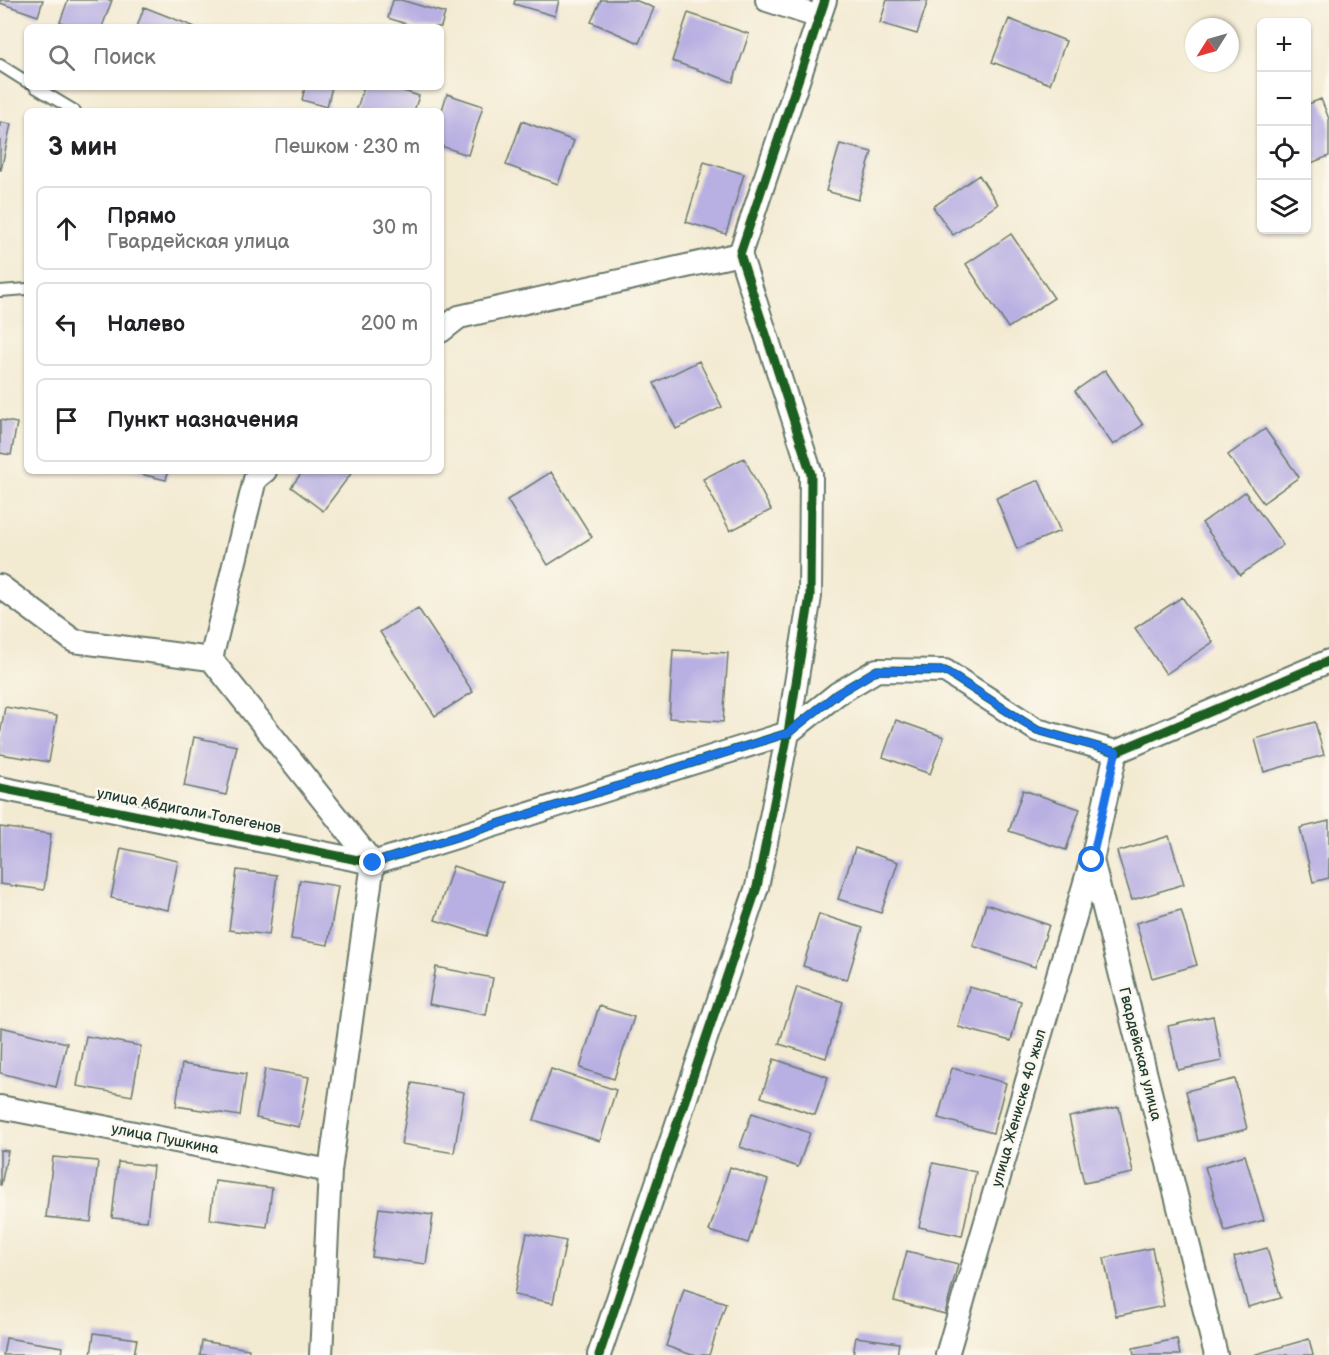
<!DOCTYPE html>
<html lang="ru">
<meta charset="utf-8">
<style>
body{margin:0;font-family:"Balsamiq Sans",sans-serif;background:#f6f6f6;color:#202124}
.controls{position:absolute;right:18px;top:18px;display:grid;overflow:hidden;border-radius:9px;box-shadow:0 2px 4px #0004}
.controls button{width:54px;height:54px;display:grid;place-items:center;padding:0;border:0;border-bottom:2px solid #e0e0e0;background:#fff;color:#202124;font:30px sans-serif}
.compass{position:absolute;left:1185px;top:18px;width:54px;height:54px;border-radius:50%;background:#fff;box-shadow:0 2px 4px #0004;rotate:233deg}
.stop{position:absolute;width:18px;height:18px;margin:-14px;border:4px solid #1a73e8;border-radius:50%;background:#fff}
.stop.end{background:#1a73e8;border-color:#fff;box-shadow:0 2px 6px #0008}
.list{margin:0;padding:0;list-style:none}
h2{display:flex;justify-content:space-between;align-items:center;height:78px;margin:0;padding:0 24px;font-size:26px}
h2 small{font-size:20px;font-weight:400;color:#757577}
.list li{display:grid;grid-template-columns:39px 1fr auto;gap:18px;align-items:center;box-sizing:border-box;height:84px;margin:0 12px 12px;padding:0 12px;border:2px solid #e0e0e0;border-radius:9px}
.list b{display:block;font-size:22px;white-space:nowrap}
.list p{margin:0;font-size:20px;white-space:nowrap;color:#757577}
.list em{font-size:20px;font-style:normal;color:#757577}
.icon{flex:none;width:33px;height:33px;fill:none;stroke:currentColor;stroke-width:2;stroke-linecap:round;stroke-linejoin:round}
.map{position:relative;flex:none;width:1329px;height:1355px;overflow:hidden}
.search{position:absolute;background:#fff;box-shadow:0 2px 4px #0004;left:24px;top:24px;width:420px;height:66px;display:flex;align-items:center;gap:15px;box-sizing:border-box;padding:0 21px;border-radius:9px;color:#757577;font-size:22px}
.panel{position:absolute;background:#fff;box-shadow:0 2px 4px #0004;left:24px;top:108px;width:420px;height:366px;border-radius:9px}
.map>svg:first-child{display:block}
</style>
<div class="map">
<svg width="1329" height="1355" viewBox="0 0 1329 1355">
<rect width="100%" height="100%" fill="#fbf7ec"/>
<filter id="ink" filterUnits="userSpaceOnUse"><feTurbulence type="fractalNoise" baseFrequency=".0167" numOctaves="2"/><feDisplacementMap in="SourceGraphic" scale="12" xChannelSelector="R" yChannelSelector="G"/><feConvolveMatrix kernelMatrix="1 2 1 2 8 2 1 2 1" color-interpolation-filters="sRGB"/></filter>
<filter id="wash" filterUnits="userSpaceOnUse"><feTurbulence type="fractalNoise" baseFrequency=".008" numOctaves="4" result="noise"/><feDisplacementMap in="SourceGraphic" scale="24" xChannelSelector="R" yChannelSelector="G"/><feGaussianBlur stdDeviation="1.35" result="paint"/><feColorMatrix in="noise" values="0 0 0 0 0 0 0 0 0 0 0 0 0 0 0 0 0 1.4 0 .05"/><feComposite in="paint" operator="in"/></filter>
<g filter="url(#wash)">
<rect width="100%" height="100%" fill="#f3ead2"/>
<g id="blocks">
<!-- building -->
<path fill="#b8afe2" d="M0,0H43L38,16L0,3Z
M68,0H112L102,27H75L60,22Z
M393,0H401L445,13L441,27H416L388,18Z
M515,0H559L555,16L514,4Z
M601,0H635L654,8L639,43L591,22Z
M887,0H928L917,34L880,23Z
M144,7L195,27H137Z
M688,13L749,34L733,82L672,61Z
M1009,19L1066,41L1050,84L992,62Z
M305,87H332L327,107L302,100Z
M364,87H391L419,96L414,111H356Z
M447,94L483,106L468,155L441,146V113Z
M1321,99L1329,119V156L1306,165V105Z
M522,121L574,141L558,184L506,165Z
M0,122L11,124L1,170H0Z
M840,144L872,152L858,200L826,191Z
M704,162L744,174L726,234L686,222Z
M979,175L998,204L953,235L933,207Z
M1011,234L1054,298L1008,328L966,264Z
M699,361L722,407L676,429L654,383Z
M1105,370L1143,425L1113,445L1075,391Z
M0,420L17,423L11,455L0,453Z
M1265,429L1299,477L1263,503L1228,455Z
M744,458L771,510L730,531L703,479Z
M128,471H168L166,480Z
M303,471H353L323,511L291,487Z
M551,472L592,537L548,565L507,500Z
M1039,480L1060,531L1017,549L996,498Z
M1245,492L1283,545L1240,575L1202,523Z
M1182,597L1213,642L1166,674L1135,628Z
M418,608L473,692L435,716L380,632Z
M673,650L728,653L723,722L669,718Z
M5,707L57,716L49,762L0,754V735Z
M896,720L944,737L930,774L883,757Z
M1315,722L1324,755L1264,772L1255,739Z
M194,737L237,746L226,795L184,786Z
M1023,790L1080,809L1066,850L1009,831Z
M1329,821V878L1313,882L1300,828Z
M0,827L51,834L44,890L0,884Z
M1169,836L1184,884L1132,900L1117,852Z
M121,848L178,861L168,910L111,898Z
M855,848L898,862L881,913L838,899Z
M453,866L503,882L486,936L435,920Z
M237,870L277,875L269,935L229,930Z
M300,880L338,886L328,945L291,939Z
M986,904L1049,925L1035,967L973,946Z
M1181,910L1197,965L1152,978L1136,923Z
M819,914L863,928L847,980L803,966Z
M436,967L493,978L486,1015L429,1004Z
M797,987L843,1002L826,1058L779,1044Z
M969,987L1021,1001L1011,1041L958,1027Z
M599,1006L634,1017L614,1079L580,1068Z
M1213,1016L1222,1061L1178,1070L1168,1026Z
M1,1027L67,1043L56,1087L0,1073Z
M86,1036L141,1046L132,1096L77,1086Z
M774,1059L828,1077L815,1115L761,1097Z
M182,1064L246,1074L240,1116L176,1106Z
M952,1068L1006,1083L993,1133L938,1118Z
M265,1069L309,1077L299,1127L256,1118Z
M551,1069L616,1090L600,1141L534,1120Z
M1235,1079L1247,1129L1198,1141L1186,1091Z
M412,1083L464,1092L454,1153L401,1144Z
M1119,1107L1133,1173L1084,1183L1069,1117Z
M752,1113L810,1133L798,1167L740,1147Z
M0,1150L8,1151L1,1185H0Z
M1245,1155L1264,1220L1225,1231L1205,1167Z
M53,1157L98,1161L91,1222L46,1217Z
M118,1162L153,1166L147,1221L112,1218Z
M933,1163L976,1172L962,1236L919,1227Z
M730,1167L768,1180L748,1243L709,1231Z
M215,1181L272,1188L267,1227L210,1219Z
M379,1208L433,1215L426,1264L372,1257Z
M527,1233L566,1241L553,1303L514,1295Z
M1152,1248L1164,1306L1116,1316L1104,1258Z
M1267,1248L1281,1298L1248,1307L1234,1257Z
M907,1251L958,1264L945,1314L894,1301Z
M684,1289L726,1303L709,1355H692L666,1346Z
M94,1333L137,1339L134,1355H91Z
M856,1337L899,1343L897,1355H853Z
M6,1338L63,1347L62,1355H3Z
M1177,1339L1180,1355H1134L1133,1348Z
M1309,1339L1313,1355H1257L1256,1354Z
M202,1341L249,1349L248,1355H200Z"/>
</g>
</g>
<g filter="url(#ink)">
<use href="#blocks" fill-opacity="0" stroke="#697a6b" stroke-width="1.5"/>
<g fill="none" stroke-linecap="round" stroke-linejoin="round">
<!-- lane casing -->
<g stroke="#697a6b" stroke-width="14">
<path id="lane" d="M0,65L27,82
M35,87L75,111
M0,291L27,289"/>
</g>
<!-- street casing -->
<g stroke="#697a6b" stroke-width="26">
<path id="street" d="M767,0L819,17
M441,331L459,317L740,254
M0,586L74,641L211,659L373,863L330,1171L321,1355
M211,659L255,479L265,471
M1116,752L1092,860L1216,1355
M0,788L373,863L788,733L837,694L877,670L945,671L1037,730L1116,752L1329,661
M0,1107L330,1171
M599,1355L757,887L788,733L810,596L811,474L740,254L825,0
M947,1355L1091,862"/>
</g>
<!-- lane -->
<use href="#lane" stroke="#fff" stroke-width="10"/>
<!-- street -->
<use href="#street" stroke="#fff" stroke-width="22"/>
<!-- cycleway casing -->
<g stroke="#fbf7ec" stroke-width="13">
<path id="cycleway" d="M0,788L373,863L788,733L837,694L877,670L945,671L1037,730L1116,752L1329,661
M599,1355L757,887L788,733L810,596L811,474L740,254L825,0"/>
</g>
<!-- cycleway -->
<use href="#cycleway" stroke="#1b5e20" stroke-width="9"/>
</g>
</g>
<g fill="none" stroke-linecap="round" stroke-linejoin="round" filter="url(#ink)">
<!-- route -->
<path stroke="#1a73e8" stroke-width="8" d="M373,863L788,733L837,694L877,670L945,671L1037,730L1116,752L1092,860"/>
</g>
<g text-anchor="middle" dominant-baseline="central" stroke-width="5" stroke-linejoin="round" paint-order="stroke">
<!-- street labels -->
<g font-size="15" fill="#1f3d34" stroke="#fbf7ec">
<text transform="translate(189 811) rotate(11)">улица Абдигали Толегенов</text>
<text transform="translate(1140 1054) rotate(76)">Гвардейская улица</text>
<text transform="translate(1019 1108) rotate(-74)">улица Жениске 40 жыл</text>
<text transform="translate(165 1139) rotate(11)">улица Пушкина</text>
</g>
</g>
</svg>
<div class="controls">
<button>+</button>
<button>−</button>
<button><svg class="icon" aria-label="locate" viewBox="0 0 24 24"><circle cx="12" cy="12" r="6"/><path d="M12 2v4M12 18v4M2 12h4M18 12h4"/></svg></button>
<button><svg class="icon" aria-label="layers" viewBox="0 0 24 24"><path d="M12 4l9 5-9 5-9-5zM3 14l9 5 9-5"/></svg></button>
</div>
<svg class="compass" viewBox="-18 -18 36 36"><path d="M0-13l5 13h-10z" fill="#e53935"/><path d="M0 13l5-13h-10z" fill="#757577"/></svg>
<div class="stop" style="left:1092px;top:860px"></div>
<div class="stop end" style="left:373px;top:863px"></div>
<div class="search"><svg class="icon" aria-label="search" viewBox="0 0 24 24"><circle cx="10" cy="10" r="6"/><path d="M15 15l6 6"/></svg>Поиск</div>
<section class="panel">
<h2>3 мин<small>Пешком · 230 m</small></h2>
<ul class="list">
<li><svg class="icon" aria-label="ahead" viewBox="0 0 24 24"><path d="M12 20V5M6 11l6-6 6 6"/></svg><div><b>Прямо</b><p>Гвардейская улица</p></div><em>30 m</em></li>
<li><svg class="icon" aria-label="left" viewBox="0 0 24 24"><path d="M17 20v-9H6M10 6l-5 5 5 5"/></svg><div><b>Налево</b></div><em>200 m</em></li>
<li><svg class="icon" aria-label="arrive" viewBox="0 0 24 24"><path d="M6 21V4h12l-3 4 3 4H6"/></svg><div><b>Пункт назначения</b></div></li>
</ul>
</section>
</div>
